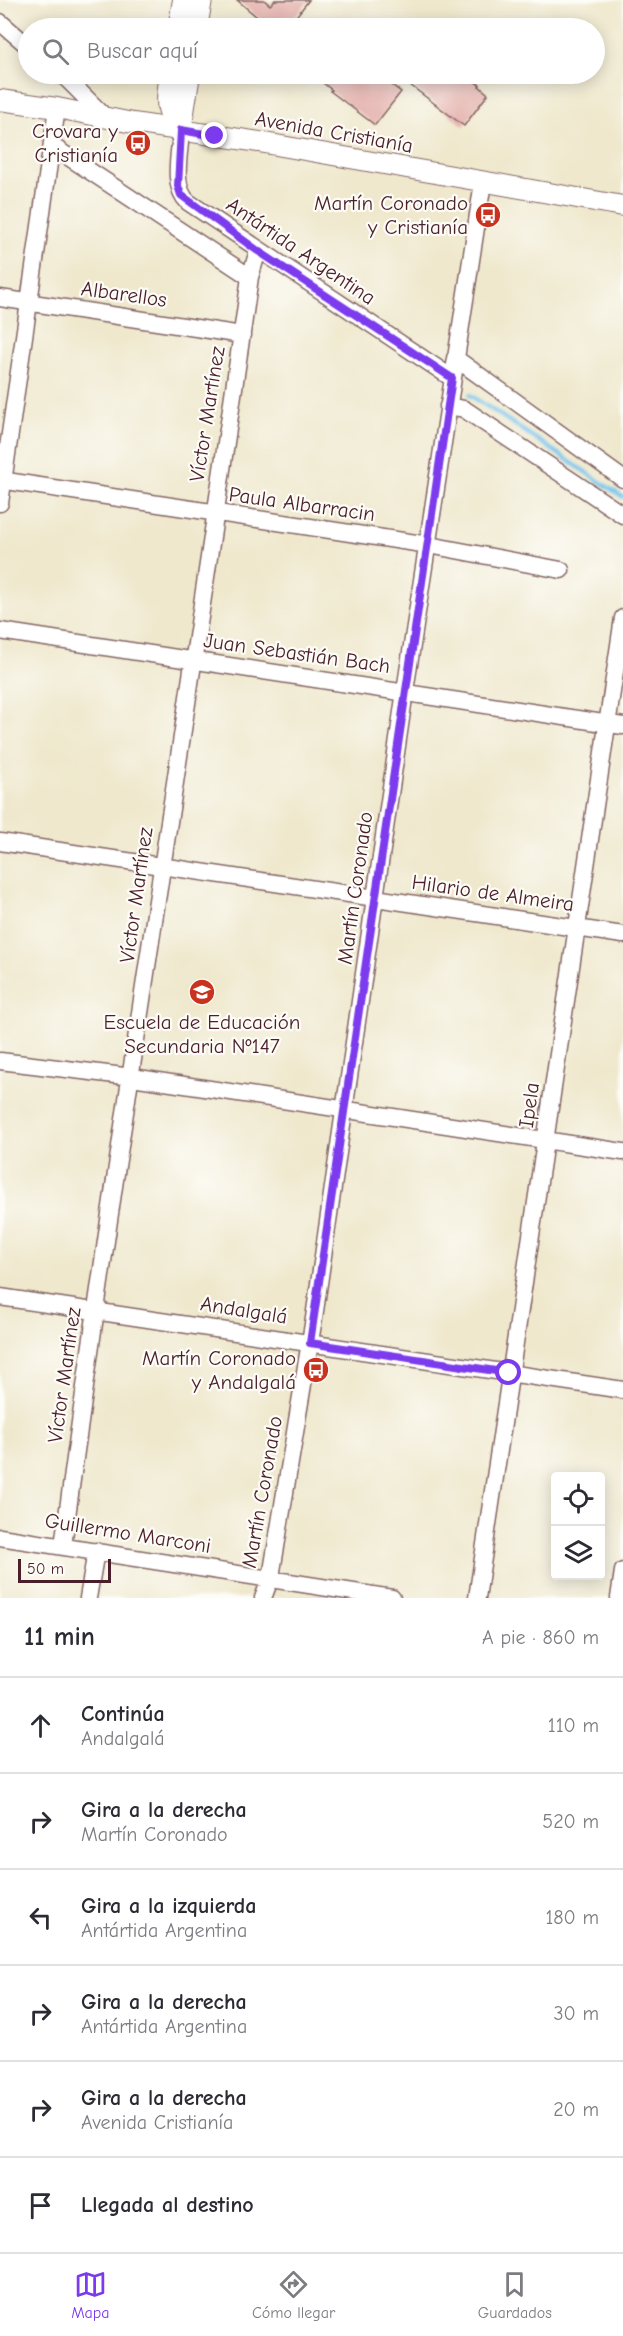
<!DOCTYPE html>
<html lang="es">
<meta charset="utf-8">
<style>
body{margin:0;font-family:"Comic Neue",sans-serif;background:#f2f2f3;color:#2b2b33}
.controls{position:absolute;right:18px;bottom:18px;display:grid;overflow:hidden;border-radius:6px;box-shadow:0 3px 15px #0003}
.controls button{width:54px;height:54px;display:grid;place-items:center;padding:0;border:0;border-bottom:2px solid #e1e1e2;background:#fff;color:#2b2b33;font:30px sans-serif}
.scale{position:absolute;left:18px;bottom:15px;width:93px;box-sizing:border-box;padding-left:6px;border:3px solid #4a1f2b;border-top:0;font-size:16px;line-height:21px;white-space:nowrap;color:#4a1f2b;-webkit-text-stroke:4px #fdfcf7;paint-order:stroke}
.stop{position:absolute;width:18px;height:18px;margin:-14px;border:4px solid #7c3aed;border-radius:50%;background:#fff}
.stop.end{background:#7c3aed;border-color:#fff;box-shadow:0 2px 6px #0008}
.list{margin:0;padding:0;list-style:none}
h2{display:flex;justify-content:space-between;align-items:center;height:78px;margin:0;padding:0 24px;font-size:26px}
h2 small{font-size:20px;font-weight:400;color:#7c7c81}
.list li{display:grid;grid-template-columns:39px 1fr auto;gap:18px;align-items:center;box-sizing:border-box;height:96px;padding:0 24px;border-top:2px solid #e1e1e2}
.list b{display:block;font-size:22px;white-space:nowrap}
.list p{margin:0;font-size:20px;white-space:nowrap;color:#7c7c81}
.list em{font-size:20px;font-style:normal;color:#7c7c81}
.icon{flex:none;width:33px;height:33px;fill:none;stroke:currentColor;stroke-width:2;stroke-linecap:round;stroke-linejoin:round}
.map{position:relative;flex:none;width:623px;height:1598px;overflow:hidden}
.search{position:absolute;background:#fff;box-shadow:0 3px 15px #0003;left:18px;right:18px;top:18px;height:66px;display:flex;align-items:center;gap:15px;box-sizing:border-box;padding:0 21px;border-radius:33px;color:#7c7c81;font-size:22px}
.sheet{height:654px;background:#fff}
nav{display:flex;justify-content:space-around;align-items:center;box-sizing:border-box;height:84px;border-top:2px solid #e1e1e2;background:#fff;font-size:16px;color:#7c7c81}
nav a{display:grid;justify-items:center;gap:3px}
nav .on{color:#7c3aed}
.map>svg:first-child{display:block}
</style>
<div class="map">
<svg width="623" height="1598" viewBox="0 0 623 1598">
<rect width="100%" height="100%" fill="#fdfcf7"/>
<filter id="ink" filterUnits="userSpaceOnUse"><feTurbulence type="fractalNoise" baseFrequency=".0167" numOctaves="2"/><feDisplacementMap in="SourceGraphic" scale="12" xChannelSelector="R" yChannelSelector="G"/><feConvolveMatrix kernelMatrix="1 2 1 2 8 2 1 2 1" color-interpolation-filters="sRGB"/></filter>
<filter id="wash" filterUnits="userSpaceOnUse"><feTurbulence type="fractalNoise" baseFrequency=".008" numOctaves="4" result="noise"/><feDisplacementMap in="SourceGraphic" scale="24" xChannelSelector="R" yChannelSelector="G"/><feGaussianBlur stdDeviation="1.35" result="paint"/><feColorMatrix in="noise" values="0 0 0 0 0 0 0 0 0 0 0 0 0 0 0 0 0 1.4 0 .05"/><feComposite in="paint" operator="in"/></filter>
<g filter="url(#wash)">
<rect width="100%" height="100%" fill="#efe8cd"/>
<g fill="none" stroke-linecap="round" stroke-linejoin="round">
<!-- stream -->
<path stroke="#71c3ed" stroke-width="4" d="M470,395L623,497"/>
</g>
<g id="blocks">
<!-- building -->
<path fill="#e2a9a5" d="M237,0H264L270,5L275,0H309L287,28H270Z
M331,74H335L344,81L349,74H377L401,92L375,125L330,91L332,90L323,83Z
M420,74L432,81L438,74H463L480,85L479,86L488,94L464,126L410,85Z"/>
</g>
</g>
<g filter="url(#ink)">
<use href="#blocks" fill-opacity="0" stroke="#846564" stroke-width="1.5"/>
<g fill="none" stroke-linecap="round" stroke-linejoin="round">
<!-- minor casing -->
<g stroke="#846564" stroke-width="19">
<path id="minor" d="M0,22L28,46
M62,74L105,117
M181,131C180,153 171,186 188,202L452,378
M52,146L250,277
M0,298L242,335
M455,358L623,479
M448,406L464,409L623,515
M0,480L429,545L561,570
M0,503L57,108
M0,631L623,726
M0,842L623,935
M0,1061L132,1077L623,1152
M0,1297L623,1390
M0,1537L392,1598
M63,1546C120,1122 190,701 250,277L258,251
M88,1598L96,1551
M263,1598L271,1577L314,1318L405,691L483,182
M477,1598L623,618
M619,1598L623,1571"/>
</g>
<!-- major casing -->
<g stroke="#846564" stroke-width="22">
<path id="major" d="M178,28L183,0
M197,28L202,0
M170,74C166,100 163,110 181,131
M0,100L57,108L133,123L259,142L623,206
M181,131L190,74"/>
</g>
<!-- minor -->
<use href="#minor" stroke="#fff" stroke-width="16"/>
<!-- major -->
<use href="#major" stroke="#fff" stroke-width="20"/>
</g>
</g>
<g fill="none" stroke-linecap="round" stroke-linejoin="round" filter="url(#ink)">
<!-- route -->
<path stroke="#7c3aed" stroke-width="8" d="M215,136L181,130L178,186L181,195L258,251L452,378L310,1343L509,1373"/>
</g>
<!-- icons -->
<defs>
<g id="bus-disc" transform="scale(1.35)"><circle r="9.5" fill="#c8321e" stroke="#fdfcf7"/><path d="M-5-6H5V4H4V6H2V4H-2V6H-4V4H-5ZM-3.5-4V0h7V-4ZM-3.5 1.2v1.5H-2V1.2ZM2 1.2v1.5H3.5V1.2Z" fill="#fff"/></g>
<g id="school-disc" transform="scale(1.35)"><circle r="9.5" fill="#c8321e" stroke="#fdfcf7"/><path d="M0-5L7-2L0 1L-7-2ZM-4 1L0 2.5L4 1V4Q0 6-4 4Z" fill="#fff"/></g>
</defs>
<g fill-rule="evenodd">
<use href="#bus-disc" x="138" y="143"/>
<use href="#bus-disc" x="488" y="215"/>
<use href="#school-disc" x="202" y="992"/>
<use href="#bus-disc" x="316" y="1370"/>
</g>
<g text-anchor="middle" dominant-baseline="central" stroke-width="4.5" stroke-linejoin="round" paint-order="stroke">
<!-- poi labels -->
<g font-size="21" fill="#4a1f2b" stroke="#fdfcf7" text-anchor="end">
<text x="118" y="131">Crovara y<tspan x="118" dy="24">Cristianía</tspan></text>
<text x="468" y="203">Martín Coronado<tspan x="468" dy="24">y Cristianía</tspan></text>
<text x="202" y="1022" text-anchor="middle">Escuela de Educación<tspan x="202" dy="24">Secundaria Nº147</tspan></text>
<text x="296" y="1358">Martín Coronado<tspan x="296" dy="24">y Andalgalá</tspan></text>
</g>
<!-- street labels -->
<g font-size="21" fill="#4a1f2b" stroke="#fdfcf7">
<text transform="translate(334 132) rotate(10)">Avenida Cristianía</text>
<text transform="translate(301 251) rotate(34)">Antártida Argentina</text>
<text transform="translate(124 294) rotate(8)">Albarellos</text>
<text transform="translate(207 414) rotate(-81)">Víctor Martínez</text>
<text transform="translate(302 504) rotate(8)">Paula Albarracin</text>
<text transform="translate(297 653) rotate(8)">Juan Sebastián Bach</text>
<text transform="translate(355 888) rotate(-82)">Martín Coronado</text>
<text transform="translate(493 893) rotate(8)">Hilario de Almeira</text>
<text transform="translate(136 895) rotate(-82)">Víctor Martínez</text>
<text transform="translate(529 1105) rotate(-82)">Ipela</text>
<text transform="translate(244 1310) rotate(9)">Andalgalá</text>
<text transform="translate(64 1375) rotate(-82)">Víctor Martínez</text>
<text transform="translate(262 1492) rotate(-80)">Martín Coronado</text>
<text transform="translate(128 1533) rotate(9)">Guillermo Marconi</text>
</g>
</g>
</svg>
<div class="controls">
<button><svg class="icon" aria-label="locate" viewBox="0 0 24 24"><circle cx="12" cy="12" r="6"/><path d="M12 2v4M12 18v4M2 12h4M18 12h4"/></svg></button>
<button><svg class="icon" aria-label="layers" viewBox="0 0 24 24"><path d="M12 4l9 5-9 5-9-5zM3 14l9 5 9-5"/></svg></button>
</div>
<div class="scale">50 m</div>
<div class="stop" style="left:509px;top:1373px"></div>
<div class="stop end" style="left:215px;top:136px"></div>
<div class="search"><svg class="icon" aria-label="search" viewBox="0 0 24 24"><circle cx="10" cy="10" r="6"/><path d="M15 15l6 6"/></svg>Buscar aquí</div>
</div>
<section class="sheet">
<h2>11 min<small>A pie · 860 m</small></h2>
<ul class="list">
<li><svg class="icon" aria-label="ahead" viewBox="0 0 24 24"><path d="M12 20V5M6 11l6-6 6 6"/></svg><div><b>Continúa</b><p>Andalgalá</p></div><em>110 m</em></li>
<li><svg class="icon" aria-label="right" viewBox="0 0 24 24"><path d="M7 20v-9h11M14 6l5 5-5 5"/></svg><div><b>Gira a la derecha</b><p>Martín Coronado</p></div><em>520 m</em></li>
<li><svg class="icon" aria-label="left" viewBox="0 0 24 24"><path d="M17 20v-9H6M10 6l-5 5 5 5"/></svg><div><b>Gira a la izquierda</b><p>Antártida Argentina</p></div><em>180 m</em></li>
<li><svg class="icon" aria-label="right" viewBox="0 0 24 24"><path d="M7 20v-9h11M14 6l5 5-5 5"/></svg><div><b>Gira a la derecha</b><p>Antártida Argentina</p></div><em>30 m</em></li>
<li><svg class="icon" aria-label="right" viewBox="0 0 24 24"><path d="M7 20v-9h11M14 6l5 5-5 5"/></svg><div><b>Gira a la derecha</b><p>Avenida Cristianía</p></div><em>20 m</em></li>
<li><svg class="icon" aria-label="arrive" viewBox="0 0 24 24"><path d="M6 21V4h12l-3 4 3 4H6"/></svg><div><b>Llegada al destino</b></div></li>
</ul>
</section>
<nav>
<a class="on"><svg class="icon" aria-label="map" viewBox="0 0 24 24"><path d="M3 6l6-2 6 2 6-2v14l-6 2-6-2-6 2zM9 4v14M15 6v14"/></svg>Mapa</a>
<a><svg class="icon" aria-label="directions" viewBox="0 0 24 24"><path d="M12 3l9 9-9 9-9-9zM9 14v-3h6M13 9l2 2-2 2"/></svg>Cómo llegar</a>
<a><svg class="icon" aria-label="saved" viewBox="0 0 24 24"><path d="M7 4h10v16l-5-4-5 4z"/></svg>Guardados</a>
</nav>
